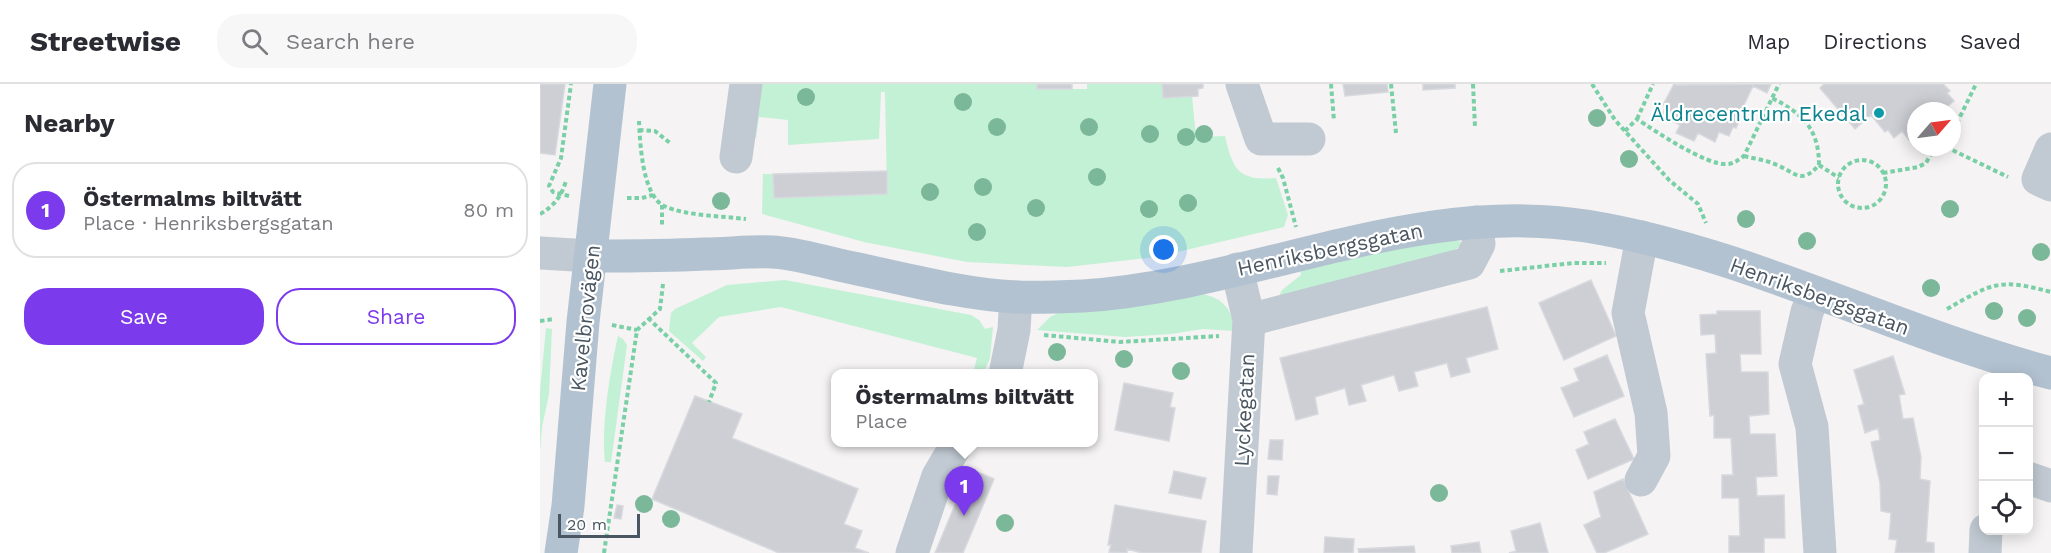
<!DOCTYPE html>
<meta charset="utf-8">
<style>
body{margin:0;font-family:"Work Sans",sans-serif;background:#f7f7f7;color:#2b2b33}
.controls{position:absolute;right:18px;bottom:18px;display:grid;overflow:hidden;border-radius:12px;box-shadow:0 3px 15px #0003}
.controls button{width:54px;height:54px;display:grid;place-items:center;padding:0;border:0;border-bottom:2px solid #e1e1e2;background:#fff;color:#2b2b33;font:30px sans-serif}
.compass{position:absolute;left:1367px;top:18px;width:54px;height:54px;border-radius:50%;background:#fff;box-shadow:0 3px 15px #0003;rotate:62deg}
.scale{position:absolute;left:18px;bottom:15px;width:82px;box-sizing:border-box;padding-left:6px;border:3px solid #4a5661;border-top:0;font-size:16px;line-height:21px;white-space:nowrap;color:#4a5661;-webkit-text-stroke:4px #fff;paint-order:stroke}
.you{position:absolute;left:624px;top:166px;width:21px;height:21px;margin:-15px;border:4px solid #fff;border-radius:50%;background:#1a73e8;box-shadow:0 0 0 9px #1a73e833}
.badge{display:grid;place-items:center;width:39px;height:39px;border-radius:50%;background:#7c3aed;color:#fff;font-size:20px;font-weight:700}
.pin{position:absolute;translate:-50% -50px;filter:drop-shadow(0 2px 3px #0008)}
.pin::after{content:'';position:absolute;top:32px;width:21px;height:18px;background:inherit;clip-path:polygon(0 0,100% 0,50% 100%)}
.popup{position:absolute;left:291px;top:285px;width:267px;height:78px;box-sizing:border-box;display:grid;place-content:center;border-radius:12px;background:#fff;filter:drop-shadow(0 2px 4px #0005);font-size:20px;white-space:nowrap;color:#7c7c81}
.popup b{font-size:22px;color:#2b2b33}
.popup::after{content:'';position:absolute;left:50%;top:100%;margin-left:-12px;border:12px solid transparent;border-top-color:#fff}
.list{margin:0;padding:0;list-style:none}
h2{display:flex;justify-content:space-between;align-items:center;height:78px;margin:0;padding:0 24px;font-size:26px}
h2 small{font-size:20px;font-weight:400;color:#7c7c81}
.list li{display:grid;grid-template-columns:39px 1fr auto;gap:18px;align-items:center;box-sizing:border-box;height:96px;margin:0 12px 12px;padding:0 12px;border:2px solid #e1e1e2;border-radius:24px}
.list b{display:block;font-size:22px;white-space:nowrap}
.list p{margin:0;font-size:20px;white-space:nowrap;color:#7c7c81}
.list em{font-size:20px;font-style:normal;color:#7c7c81}
.actions{display:flex;gap:12px;padding:18px 24px}
.actions a{flex:1;padding:14px 0;border:2px solid #7c3aed;border-radius:24px;text-align:center;font-size:21px;color:#7c3aed}
.actions .main{background:#7c3aed;color:#fff}
.icon{flex:none;width:33px;height:33px;fill:none;stroke:currentColor;stroke-width:2;stroke-linecap:round;stroke-linejoin:round}
.map{position:relative;flex:none;width:1511px;height:469px;overflow:hidden}
header{display:flex;align-items:center;gap:36px;box-sizing:border-box;height:84px;padding:0 30px;background:#fff;border-bottom:2px solid #e1e1e2}
header strong{font-size:28px}
nav{display:flex;gap:33px;margin-inline-start:auto;font-size:21px}
.search{width:420px;height:54px;background:#f7f7f7;display:flex;align-items:center;gap:15px;box-sizing:border-box;padding:0 21px;border-radius:24px;color:#7c7c81;font-size:22px}
main{display:flex}
aside{flex:1;background:#fff}
.map>svg:first-child{display:block}
</style>
<header>
<strong>Streetwise</strong>
<div class="search"><svg class="icon" aria-label="search" viewBox="0 0 24 24"><circle cx="10" cy="10" r="6"/><path d="M15 15l6 6"/></svg>Search here</div>
<nav><a>Map</a><a>Directions</a><a>Saved</a></nav>
</header>
<main>
<aside>
<h2>Nearby<small></small></h2>
<ul class="list">
<li><span class="badge">1</span><div><b>Östermalms biltvätt</b><p>Place · Henriksbergsgatan</p></div><em>80 m</em></li>
</ul>
<div class="actions"><a class="main">Save</a><a>Share</a></div>
</aside>
<div class="map">
<svg width="1511" height="469" viewBox="0 0 1511 469">
<rect width="100%" height="100%" fill="#f5f3f3"/>
<!-- green -->
<path fill="#c3f1d5" d="M211,0H497V5H547V0H622L652,12L656,53L685,52C693,86 698,97 736,94L748,131L744,143L616,173L527,183L427,178L324,158L222,130L223,90H233L234,114L347,110L345,8H341L339,55L248,61V36L219,33L216,54L209,52Z
M913,155L921,158L922,161L910,169L739,212L742,206L761,191L760,185L840,164Z
M245,196L431,231L439,236L445,245L453,243L450,274L444,288L433,289L437,274L241,223L179,233L152,259L166,273L163,277L129,247L131,229L135,225L187,201Z
M662,210C684,214 692,226 695,247L663,245L631,250L585,253L497,246L510,233L520,228Z
M6,244L12,245L9,310L2,343L0,367V307Z
M78,252L83,255L87,261L71,378H65C61,343 70,287 78,252Z"/>
<!-- building -->
<path fill="#cdcfd5" stroke="#d7d9de" stroke-width="1.5" d="M0,0H25L15,71L0,69Z
M497,0H532V5H497Z
M622,0H663V4L658,5V12L623,14Z
M803,0H847L848,8L805,12Z
M883,0H915V4L883,6Z
M1134,0L1136,1L1231,0L1227,9L1213,2L1204,21L1206,23L1196,44L1193,43L1189,52L1179,48L1175,58L1158,49L1154,57L1136,49L1140,41L1121,32L1126,22L1123,21Z
M1284,0H1403L1410,7L1407,9L1414,17L1402,27H1376V50L1369,56L1362,47L1354,54L1348,46L1345,48L1331,31L1315,45L1280,4Z
M347,87V110L234,114L233,90Z
M1051,196L1076,252L1024,276L999,219Z
M947,223L958,265L926,274L930,288L911,293L907,279L874,288L878,302L859,307L854,291L821,301L826,317L809,321L805,304L775,313L778,330L756,336L740,274Z
M1177,227H1220L1221,270H1200L1201,288H1228L1229,330L1209,332L1210,350H1235L1237,392L1216,393L1217,412L1244,411L1245,454H1224V469H1189V452H1200L1199,414H1182V391H1193L1191,354H1174V331L1170,332L1166,270L1176,269L1175,250L1161,251L1160,231L1177,230Z
M1067,271L1084,312L1034,333L1021,304L1039,297L1034,285Z
M1353,272L1365,310L1359,311L1363,335L1373,334L1381,373L1380,395L1390,397L1386,458L1394,459V469H1355L1357,456L1349,455L1351,429L1341,427L1340,399L1331,358L1340,356L1338,344L1325,349L1318,322L1324,320L1314,286Z
M584,299L633,309L630,323L635,324L629,357L575,346Z
M155,312L202,330L192,354L318,405L304,440L322,447L315,464L329,469H239L112,415Z
M1075,335L1094,375L1048,395L1036,366L1049,360L1044,348Z
M730,356H743L742,376L728,375Z
M430,385L454,395L423,469H395Z
M634,387L666,394L661,415L629,409Z
M728,392H739L737,411L727,410Z
M1083,395L1108,450L1064,469H1057L1044,441L1061,433L1054,408Z
M77,421L83,422L81,435L74,434Z
M575,421L666,437L661,469H602L587,465V469L569,468L571,461H568Z
M1000,439L1008,469H969L976,467L971,447Z
M785,453L814,455L813,469H784Z
M939,458L941,469H912L911,462Z
M874,462L875,469H819L818,465Z"/>
<g fill="none" stroke-linecap="round" stroke-linejoin="round">
<!-- path -->
<path stroke="#7ad0a6" stroke-width="4" stroke-dasharray="4.5 3" stroke-linecap="butt" d="M791,0L794,37
M851,0L856,49
M933,0L935,43
M1052,0L1075,36L1129,96L1158,120L1166,139
M1097,35L1113,0
M99,37C100,58 102,111 124,122C146,132 182,132 206,135
M1412,45L1416,41L1436,0
M99,46L115,47L130,59
M1085,47L1097,35C1115,47 1167,82 1187,80C1194,80 1198,76 1204,72L1239,0
M1406,63L1468,93
M1204,72C1215,75 1227,76 1237,81C1256,89 1261,101 1279,81C1279,45 1263,30 1232,14
M1298 100a24 24 0 1 1 48 0a24 24 0 1 1-48 0Z
M1279,81L1299,94
M738,84L743,94L756,143
M1343,89L1378,83L1386,79L1395,63
M29,112L13,108L9,102L21,74L31,0
M87,114H102L113,111
M122,121V142
M0,130C14,122 21,113 26,97
M960,187L1033,179H1066
M1407,225C1453,199 1458,194 1511,208
M108,234L176,299L169,318
M0,237L14,235
M72,241L97,246
M504,251L580,258L679,252
M64,469L97,246L120,225L123,200"/>
<!-- minor -->
<path stroke="#c1cad2" stroke-width="33" d="M702,0L721,55H769
M1511,65L1498,95L1511,101
M196,73L206,0
M0,169L51,172
M1275,209L1267,228L1255,280L1272,343L1280,469
M709,236L929,179L939,160L936,138
M465,290L474,246L476,213
M1488,394L1511,402
M1101,396L1114,372L1111,329L1088,229L1102,153
M372,469L398,392L418,358
M696,469L709,236L697,185
M1445,469L1446,446"/>
<!-- major -->
<path stroke="#b3c2d1" stroke-width="33" d="M51,172C89,172 126,172 164,170C186,170 209,167 232,168C258,169 286,179 313,184C366,195 421,210 475,213C497,214 521,213 543,212C712,201 873,115 1046,142C1207,168 1354,248 1511,289
M21,469L28,422L43,238L70,0"/>
</g>
<!-- trees -->
<g fill="#7bb799">
<circle cx="266" cy="13" r="9"/>
<circle cx="423" cy="18" r="9"/>
<circle cx="1057" cy="34" r="9"/>
<circle cx="457" cy="43" r="9"/>
<circle cx="549" cy="43" r="9"/>
<circle cx="610" cy="50" r="9"/>
<circle cx="664" cy="50" r="9"/>
<circle cx="646" cy="53" r="9"/>
<circle cx="1089" cy="75" r="9"/>
<circle cx="557" cy="93" r="9"/>
<circle cx="443" cy="103" r="9"/>
<circle cx="390" cy="108" r="9"/>
<circle cx="181" cy="117" r="9"/>
<circle cx="648" cy="119" r="9"/>
<circle cx="496" cy="124" r="9"/>
<circle cx="609" cy="125" r="9"/>
<circle cx="1410" cy="125" r="9"/>
<circle cx="1206" cy="135" r="9"/>
<circle cx="437" cy="148" r="9"/>
<circle cx="1267" cy="157" r="9"/>
<circle cx="1501" cy="168" r="9"/>
<circle cx="1391" cy="204" r="9"/>
<circle cx="1454" cy="227" r="9"/>
<circle cx="1487" cy="234" r="9"/>
<circle cx="517" cy="268" r="9"/>
<circle cx="584" cy="275" r="9"/>
<circle cx="641" cy="287" r="9"/>
<circle cx="899" cy="409" r="9"/>
<circle cx="104" cy="420" r="9"/>
<circle cx="131" cy="435" r="9"/>
<circle cx="465" cy="439" r="9"/>
</g>
<!-- markers -->
<circle fill="#0f9aa8" stroke="#fff" stroke-width="2" cx="1339" cy="29" r="6"/>
<g text-anchor="middle" dominant-baseline="central" stroke-width="4.5" stroke-linejoin="round" paint-order="stroke">
<!-- culture labels -->
<g font-size="21" fill="#0d838f" stroke="#fff" text-anchor="end">
<text x="1327" y="29">Äldrecentrum Ekedal</text>
</g>
<!-- street labels -->
<g font-size="21" fill="#4a5661" stroke="#fff">
<text transform="translate(790 165) rotate(-12)">Henriksbergsgatan</text>
<text transform="translate(1280 212) rotate(20)">Henriksbergsgatan</text>
<text transform="translate(45 234) rotate(-84)">Kavelbrovägen</text>
<text transform="translate(704 326) rotate(-87)">Lyckegatan</text>
</g>
</g>
</svg>
<div class="controls">
<button>+</button>
<button>−</button>
<button><svg class="icon" aria-label="locate" viewBox="0 0 24 24"><circle cx="12" cy="12" r="6"/><path d="M12 2v4M12 18v4M2 12h4M18 12h4"/></svg></button>
</div>
<svg class="compass" viewBox="-18 -18 36 36"><path d="M0-13l5 13h-10z" fill="#e53935"/><path d="M0 13l5-13h-10z" fill="#7c7c81"/></svg>
<div class="scale">20 m</div>
<div class="you"></div>
<div class="pin badge" style="left:424px;top:432px">1</div>
<div class="popup"><b>Östermalms biltvätt</b>Place</div>
</div>
</main>
